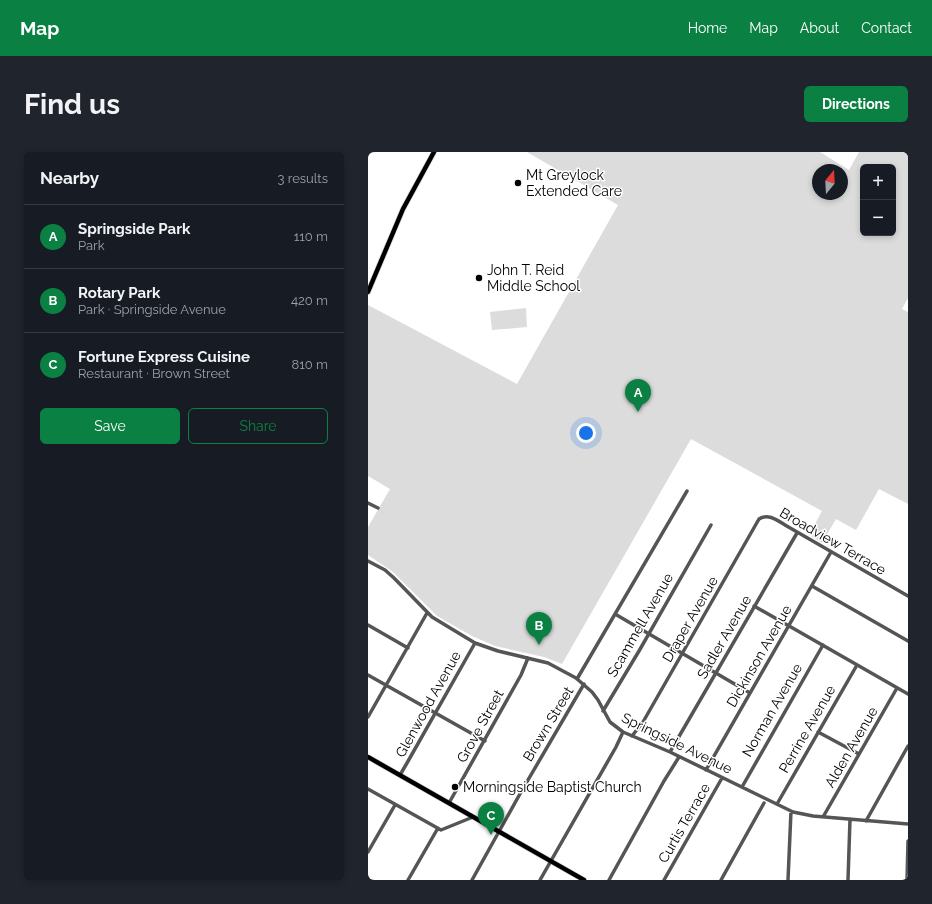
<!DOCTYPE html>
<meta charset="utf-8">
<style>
body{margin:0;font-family:Raleway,sans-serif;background:#20242c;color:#f1f3f6}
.controls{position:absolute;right:12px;top:12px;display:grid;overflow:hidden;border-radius:6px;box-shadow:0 2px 6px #0003}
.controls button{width:36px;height:36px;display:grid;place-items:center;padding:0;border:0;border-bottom:1px solid #363941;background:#171b24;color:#f1f3f6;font:20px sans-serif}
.compass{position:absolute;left:444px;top:12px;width:36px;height:36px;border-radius:50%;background:#171b24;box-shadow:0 2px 6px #0003;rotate:18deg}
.you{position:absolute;left:218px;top:281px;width:14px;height:14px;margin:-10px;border:3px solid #fff;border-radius:50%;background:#1a73e8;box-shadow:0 0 0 6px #1a73e833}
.badge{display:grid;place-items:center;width:26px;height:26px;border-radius:50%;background:#0b8043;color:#fff;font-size:13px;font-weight:700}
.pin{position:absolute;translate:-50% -33px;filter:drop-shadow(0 1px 2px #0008)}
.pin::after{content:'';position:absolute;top:21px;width:14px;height:12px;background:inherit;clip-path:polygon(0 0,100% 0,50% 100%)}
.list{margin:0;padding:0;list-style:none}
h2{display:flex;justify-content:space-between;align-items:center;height:52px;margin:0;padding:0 16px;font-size:17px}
h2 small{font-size:13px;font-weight:400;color:#9ea1a6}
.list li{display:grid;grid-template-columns:26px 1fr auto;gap:12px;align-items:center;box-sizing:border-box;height:64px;padding:0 16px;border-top:1px solid #363941}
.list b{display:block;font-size:15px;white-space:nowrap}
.list p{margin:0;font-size:13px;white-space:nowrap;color:#9ea1a6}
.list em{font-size:13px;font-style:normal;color:#9ea1a6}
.actions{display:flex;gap:8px;padding:12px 16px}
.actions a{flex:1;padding:9px 0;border:1px solid #0b8043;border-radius:6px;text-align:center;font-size:14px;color:#0b8043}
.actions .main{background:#0b8043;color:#fff}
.map{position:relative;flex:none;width:540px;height:728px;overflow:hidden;border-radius:6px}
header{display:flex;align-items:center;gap:24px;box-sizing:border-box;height:56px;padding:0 20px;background:#0b8043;color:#fff}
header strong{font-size:19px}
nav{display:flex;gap:22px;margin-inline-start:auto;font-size:14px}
.intro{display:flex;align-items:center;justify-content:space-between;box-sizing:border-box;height:96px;padding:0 24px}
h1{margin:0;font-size:28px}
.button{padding:10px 18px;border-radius:6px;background:#0b8043;color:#fff;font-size:14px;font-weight:700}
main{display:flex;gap:24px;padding:0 24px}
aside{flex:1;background:#171b24;border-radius:6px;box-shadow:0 2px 6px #0003}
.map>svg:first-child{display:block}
</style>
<header>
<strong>Map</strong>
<nav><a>Home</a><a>Map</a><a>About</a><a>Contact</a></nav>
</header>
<div class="intro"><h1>Find us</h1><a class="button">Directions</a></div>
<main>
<aside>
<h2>Nearby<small>3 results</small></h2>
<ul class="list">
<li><span class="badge">A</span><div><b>Springside Park</b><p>Park</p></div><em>110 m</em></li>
<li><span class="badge">B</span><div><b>Rotary Park</b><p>Park · Springside Avenue</p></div><em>420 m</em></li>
<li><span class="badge">C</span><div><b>Fortune Express Cuisine</b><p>Restaurant · Brown Street</p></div><em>810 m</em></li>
</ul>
<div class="actions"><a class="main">Save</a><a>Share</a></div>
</aside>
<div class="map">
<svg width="540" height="728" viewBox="0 0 540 728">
<rect width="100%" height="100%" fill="#fff"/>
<!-- green -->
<path fill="#dcdcdc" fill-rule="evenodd" d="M159,0H452L481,18L491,0H540V146L534,157L540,160V352L511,337L488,378L468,367L454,391L441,383L454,359L323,287L194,512L176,505L127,494L104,484L69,464L25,420L0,403V375L22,337L0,324V153L149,232L250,53ZM495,15H525V81H495ZM450,18H474V42H450Z
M158,156L159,175L124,178L122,160Z"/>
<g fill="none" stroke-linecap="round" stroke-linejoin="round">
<!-- major casing -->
<g stroke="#dbdbdb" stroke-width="6">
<path id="major" d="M0,140L35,57L66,0
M0,605L216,728"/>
</g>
<!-- minor -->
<path stroke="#555" stroke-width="3.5" d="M0,351L10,356
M0,409L17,418L26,426L64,465L107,491L130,499L180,511L208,526L224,540L230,548L242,570L255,580L302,600L425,660L445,664L540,672
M444,434L540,489
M386,454L540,542
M247,462L382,541
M0,473L40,496
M0,523L117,589
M209,527L319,339
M235,559L271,499L343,373
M0,565L59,461
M450,580L491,602
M264,584L275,570L391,367C400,361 409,368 417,373L540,444
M302,600L429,381
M338,618L463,400
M32,623L39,611L107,491
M374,635L455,493
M0,637L73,678L105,665
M81,651L153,523L160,506
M409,652L489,513
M455,665L529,536
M498,669L540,594
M0,700L27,653
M40,728L70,676
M104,728L153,640L216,532
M172,728L248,595L255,580
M241,728L296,629L311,605
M296,728L354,626
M353,728L396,651
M420,728L423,659
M480,728L482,667
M539,728L540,689"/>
<!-- major -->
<use href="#major" stroke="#000" stroke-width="4.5"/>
</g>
<!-- markers -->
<g fill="#000" stroke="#fff" stroke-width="1.5">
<circle cx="150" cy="31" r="4"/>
<circle cx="111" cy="126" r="4"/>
<circle cx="87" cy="635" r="4"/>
</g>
<g text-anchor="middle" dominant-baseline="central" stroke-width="3" stroke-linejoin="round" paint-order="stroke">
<!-- poi labels -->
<g font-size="14" fill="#000" stroke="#fff" text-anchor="start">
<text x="158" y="23">Mt Greylock<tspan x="158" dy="16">Extended Care</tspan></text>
<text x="119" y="118">John T. Reid<tspan x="119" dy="16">Middle School</tspan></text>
<text x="95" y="635">Morningside Baptist Church</text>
</g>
<!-- street labels -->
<g font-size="14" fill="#000" stroke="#fff">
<text transform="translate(465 389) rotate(30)">Broadview Terrace</text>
<text transform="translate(322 467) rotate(-60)">Draper Avenue</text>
<text transform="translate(272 473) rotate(-60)">Scammell Avenue</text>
<text transform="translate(356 485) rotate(-60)">Sadler Avenue</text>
<text transform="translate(391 504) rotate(-60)">Dickinson Avenue</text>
<text transform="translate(60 552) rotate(-61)">Glenwood Avenue</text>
<text transform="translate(404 558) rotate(-60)">Norman Avenue</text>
<text transform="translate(180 572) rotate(-59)">Brown Street</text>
<text transform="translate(112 574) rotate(-61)">Grove Street</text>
<text transform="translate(439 577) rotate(-60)">Perrine Avenue</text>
<text transform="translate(309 591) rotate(26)">Springside Avenue</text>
<text transform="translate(483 595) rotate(-60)">Alden Avenue</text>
<text transform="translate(316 671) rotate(-60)">Curtis Terrace</text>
</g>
</g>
</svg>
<div class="controls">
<button>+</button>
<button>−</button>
</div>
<svg class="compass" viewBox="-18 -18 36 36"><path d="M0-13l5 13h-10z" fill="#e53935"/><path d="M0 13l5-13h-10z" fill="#9ea1a6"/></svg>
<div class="you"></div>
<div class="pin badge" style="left:270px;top:260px">A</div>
<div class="pin badge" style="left:171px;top:493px">B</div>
<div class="pin badge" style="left:123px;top:683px">C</div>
</div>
</main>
